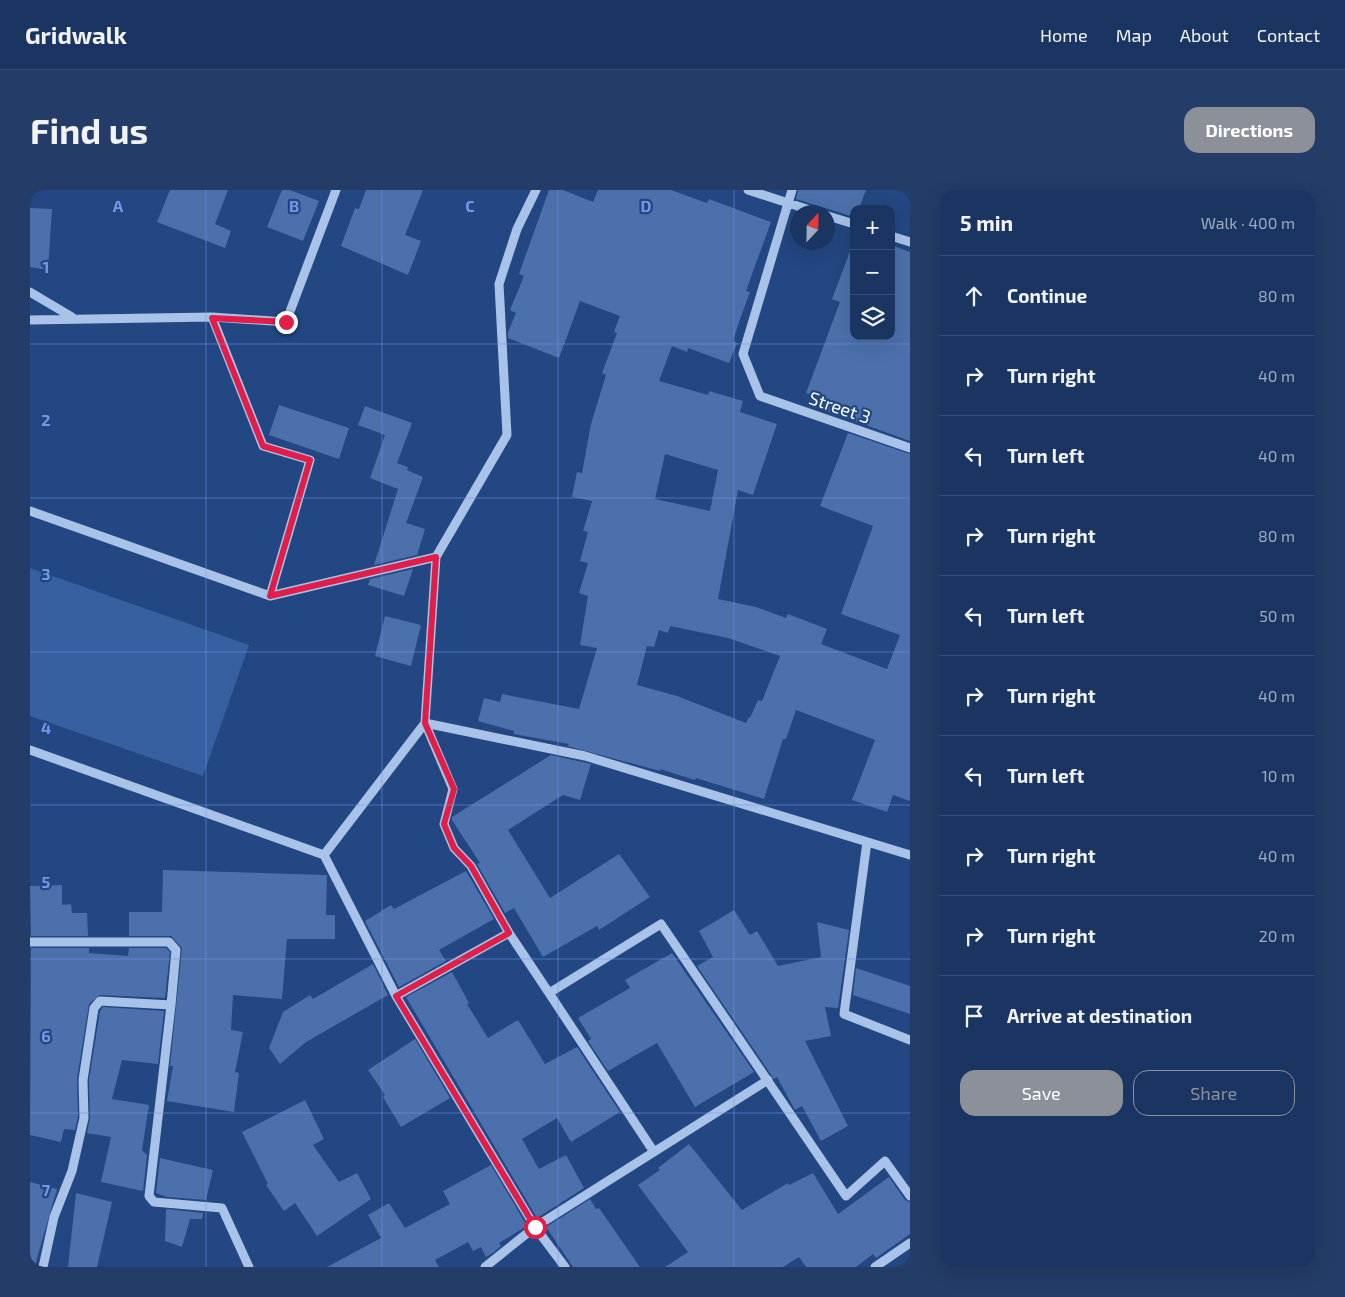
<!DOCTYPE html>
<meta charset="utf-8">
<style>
body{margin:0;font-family:"Exo 2",sans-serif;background:#233d68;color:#f1f3f6}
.controls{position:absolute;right:15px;top:15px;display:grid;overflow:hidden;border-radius:10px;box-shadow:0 5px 20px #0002}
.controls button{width:45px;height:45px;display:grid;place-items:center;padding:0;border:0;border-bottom:1px solid #385077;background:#1a3562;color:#f1f3f6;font:25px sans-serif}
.compass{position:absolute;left:760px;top:15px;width:45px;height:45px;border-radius:50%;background:#1a3562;box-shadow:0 5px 20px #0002;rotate:22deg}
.stop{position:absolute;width:15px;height:15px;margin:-11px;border:4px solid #e11d48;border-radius:50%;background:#fff}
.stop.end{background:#e11d48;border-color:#fff;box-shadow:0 1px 5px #0008}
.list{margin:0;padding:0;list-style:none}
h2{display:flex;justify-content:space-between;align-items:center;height:65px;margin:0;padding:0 20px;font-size:21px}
h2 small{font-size:16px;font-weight:400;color:#9fabbe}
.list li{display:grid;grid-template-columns:32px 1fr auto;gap:15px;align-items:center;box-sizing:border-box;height:80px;padding:0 20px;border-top:1px solid #385077}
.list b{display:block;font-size:19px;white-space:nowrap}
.list em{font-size:16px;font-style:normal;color:#9fabbe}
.actions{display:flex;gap:10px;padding:15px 20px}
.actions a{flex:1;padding:11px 0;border:1px solid #8c9099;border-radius:15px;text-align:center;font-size:18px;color:#8c9099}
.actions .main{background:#8c9099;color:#fff}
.icon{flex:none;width:28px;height:28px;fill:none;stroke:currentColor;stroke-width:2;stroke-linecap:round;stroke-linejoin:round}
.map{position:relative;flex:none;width:880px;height:1077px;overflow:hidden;border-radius:15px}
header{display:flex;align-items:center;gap:30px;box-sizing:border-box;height:70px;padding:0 25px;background:#1a3562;border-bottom:1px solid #385077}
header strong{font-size:24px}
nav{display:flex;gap:28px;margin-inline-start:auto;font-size:18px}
.intro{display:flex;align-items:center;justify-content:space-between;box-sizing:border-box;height:120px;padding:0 30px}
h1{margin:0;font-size:35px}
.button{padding:12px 22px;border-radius:15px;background:#8c9099;color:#fff;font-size:18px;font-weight:700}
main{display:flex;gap:30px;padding:0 30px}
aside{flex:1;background:#1a3562;border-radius:15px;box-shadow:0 5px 20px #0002}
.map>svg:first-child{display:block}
</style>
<header>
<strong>Gridwalk</strong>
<nav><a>Home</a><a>Map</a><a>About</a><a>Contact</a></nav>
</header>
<div class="intro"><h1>Find us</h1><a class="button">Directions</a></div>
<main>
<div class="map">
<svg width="880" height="1077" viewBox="0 0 880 1077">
<rect width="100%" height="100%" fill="#224782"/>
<!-- green -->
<path fill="#3660a0" d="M0,378L219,455L173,586L0,526Z"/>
<!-- building -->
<path fill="#4b70ab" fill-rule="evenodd" d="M140,0H198L185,34L201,41L195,58L127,32Z
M252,0H260L289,11L273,51L237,37Z
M336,0H393L375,45L391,51L378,85L311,56L325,18L329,19Z
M519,0H533L563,12L568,0H641L677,13L679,9L741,32L716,101L720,102L709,132L703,151L707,153L699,173L658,158L657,162L642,156L629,191L678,205L679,201L713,211L710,222L747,234L723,305L708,300L688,409L726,417L756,428L758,424L797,439L791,454L857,479L870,445L811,424L843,336L790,316L818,243L880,264V611L863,605L857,622L822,610L845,550L766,520L756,549H753L734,609L666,588L665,590L630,579V581L537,556L539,554L484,544V541L448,531L454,508L470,512L472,504L549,519L567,458L550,455L558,406L549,403L558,373L550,371L558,342L553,341L562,311L542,307L547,282L552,283L561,234L576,185L572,183L587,143L584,142L590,126L550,111L529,168L478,148V142L486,123L480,120L494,86L489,84ZM635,264L688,280L680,321L625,309ZM640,436L698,448L750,466L732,511L728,510L720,528L719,527L716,533L647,506L607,495L617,456L624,457L629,440L638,443Z
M768,0H836L829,19H824V27L766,9Z
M0,18L22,19L18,80L0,77Z
M861,55L880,62V251L789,218L792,209L776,203L810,112L802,109L822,56H824V146H861Z
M249,215L319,238L309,269L239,245Z
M335,216L382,233L367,273L378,277L377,280L393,287L376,333L395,339L387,365L344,375L368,299L340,288L355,245L328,235Z
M383,379L374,406L338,395L340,389Z
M355,426L391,435L381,476L345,466Z
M521,565L561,574L550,610L533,605L478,640L520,708L589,664L620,707L569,740L567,736L513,767L484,718L475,723L447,674L450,673L422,630V627Z
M133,680L297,685L296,725H305V749H257L252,809L203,805L201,840L213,842L205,882L209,883L204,922L137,911L143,876H140L152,758L141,746H99V722H132Z
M436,681L464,729L409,760L416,771L369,797L335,731L361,715L364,719Z
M32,695V715L41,714L42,723H57L58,746H1L0,696Z
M704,720L720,745L727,741L748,776L791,767L787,732L819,740L808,818L795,817L801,846L775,851L818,936L791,951L772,916L765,920L747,887L744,889L667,776L683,767L669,741Z
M1,758H59V763L98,766L99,758H136L140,762L135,808L70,805L59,814L47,889L48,927L45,940L34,939L31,952L0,945Z
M642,763L724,882L665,917L627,853L578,881L558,851L561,849L548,828L600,798L595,790Z
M343,774L358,805L276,852L250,874L239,858L253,822L280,805L283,809Z
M826,778L880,796V824L823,805Z
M422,782L439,813L437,814L458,848L488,830L515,874L547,857L590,922L541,952L527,928L492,949L509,979L536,965L554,998L507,1028L376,807Z
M73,817L134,821L128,874L92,870L82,909L119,915L112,960L117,965L113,1001L71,992L81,947L57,943L60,928L59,890L70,821Z
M385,849L420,908L371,937L353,907L355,905L338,880Z
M275,910L294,949L283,955L309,992L327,983L341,1009L287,1046L265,1013L254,1021L236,995L238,994L212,942Z
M659,954L712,1020L758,993L759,995L783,983L808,1024L859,987L875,1010L880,1012V1044L846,1068L843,1064L826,1077H776L769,1067L753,1077H635L658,1062L608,995L630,980L628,978Z
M130,968L183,980L176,1010L137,1007L126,1003Z
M461,975L497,1036L469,1053L471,1056L463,1063L456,1067L451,1057L443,1061L438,1052L405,1070L409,1077H297L351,1048L338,1025L359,1013L375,1038L420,1014L413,1001Z
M0,992L27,999L5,1075L0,1074Z
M46,1003L82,1012L67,1077H38Z
M560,1009L566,1019L569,1018L610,1077H543L516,1037Z
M136,1019L173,1023L172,1029H160L152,1057L135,1051Z"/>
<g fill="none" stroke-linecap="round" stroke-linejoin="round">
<!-- minor -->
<path stroke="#a9c3e8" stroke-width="9" d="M718,0L786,22
M762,0L713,164L730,206L880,258
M798,26L824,34
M861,46L880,52
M0,102L42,127
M0,130L182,127
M0,321L240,406L280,270L233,256L182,127L256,132L306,0
M240,406L406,367
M0,560L294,665L366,806L505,1037L455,1077
M837,652L814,824L880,850
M294,665L395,533L406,367L477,245L469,94L487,39L506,0
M479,743L519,803L631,734L816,1006L855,971L880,1006
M0,752H139L146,760L141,815L70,811L64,818L53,890L54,928L42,981L24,1027L13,1077
M519,803L624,962
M366,806L479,743L441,676L424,658L414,634L423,599L395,533L555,566L880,665
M141,815L119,1006L124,1012L192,1018L219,1077
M535,1077L505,1037L738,890
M845,1077L880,1053"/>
</g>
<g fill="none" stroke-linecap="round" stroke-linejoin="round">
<!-- route -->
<path stroke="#e11d48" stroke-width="6" d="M256,132L182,128L233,256L280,270L240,406L406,367L395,533L424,599L414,634L424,658L441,676L479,743L366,806L505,1037"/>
</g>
<!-- grid -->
<path fill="none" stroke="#7795e8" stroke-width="1" stroke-opacity="0.55" d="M176,0V1077M352,0V1077M528,0V1077M704,0V1077M0,154H880M0,308H880M0,462H880M0,615H880M0,769H880M0,923H880"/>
<g text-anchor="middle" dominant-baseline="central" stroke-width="4.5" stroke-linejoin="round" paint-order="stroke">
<!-- street labels -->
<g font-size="18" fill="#fff" stroke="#224782">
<text transform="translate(810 217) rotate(19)">Street 3</text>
</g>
</g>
<g font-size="16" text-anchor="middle" font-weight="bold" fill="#7795e8" stroke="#224782" stroke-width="4.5" stroke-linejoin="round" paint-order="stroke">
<text x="88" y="22">A</text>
<text x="264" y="22">B</text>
<text x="440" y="22">C</text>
<text x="616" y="22">D</text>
<text x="16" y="83">1</text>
<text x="16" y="236">2</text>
<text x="16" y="390">3</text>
<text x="16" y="544">4</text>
<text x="16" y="698">5</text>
<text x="16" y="852">6</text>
<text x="16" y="1006">7</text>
</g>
</svg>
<div class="controls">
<button>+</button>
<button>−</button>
<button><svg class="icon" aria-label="layers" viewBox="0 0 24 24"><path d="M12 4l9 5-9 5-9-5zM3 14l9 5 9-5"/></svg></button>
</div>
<svg class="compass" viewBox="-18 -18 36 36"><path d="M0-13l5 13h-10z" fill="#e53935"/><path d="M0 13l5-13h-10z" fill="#9fabbe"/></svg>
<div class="stop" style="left:505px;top:1037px"></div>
<div class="stop end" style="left:256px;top:132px"></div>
</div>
<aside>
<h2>5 min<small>Walk · 400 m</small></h2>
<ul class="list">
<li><svg class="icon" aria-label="ahead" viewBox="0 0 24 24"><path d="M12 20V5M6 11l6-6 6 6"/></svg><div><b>Continue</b></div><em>80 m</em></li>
<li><svg class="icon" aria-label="right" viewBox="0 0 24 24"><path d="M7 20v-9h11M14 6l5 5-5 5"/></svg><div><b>Turn right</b></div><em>40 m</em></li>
<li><svg class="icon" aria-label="left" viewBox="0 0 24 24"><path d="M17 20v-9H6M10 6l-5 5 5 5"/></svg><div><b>Turn left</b></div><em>40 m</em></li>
<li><svg class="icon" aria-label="right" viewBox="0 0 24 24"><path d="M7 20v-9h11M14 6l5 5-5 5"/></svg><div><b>Turn right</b></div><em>80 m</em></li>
<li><svg class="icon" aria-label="left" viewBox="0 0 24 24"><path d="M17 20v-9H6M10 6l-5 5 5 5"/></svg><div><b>Turn left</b></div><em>50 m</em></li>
<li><svg class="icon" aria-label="right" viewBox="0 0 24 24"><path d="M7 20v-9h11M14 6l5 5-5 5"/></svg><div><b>Turn right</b></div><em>40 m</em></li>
<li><svg class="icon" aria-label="left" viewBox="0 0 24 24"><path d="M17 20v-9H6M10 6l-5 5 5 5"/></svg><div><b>Turn left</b></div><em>10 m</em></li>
<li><svg class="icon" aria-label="right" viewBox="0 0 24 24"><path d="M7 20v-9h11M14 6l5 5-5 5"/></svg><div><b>Turn right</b></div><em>40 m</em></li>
<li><svg class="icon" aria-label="right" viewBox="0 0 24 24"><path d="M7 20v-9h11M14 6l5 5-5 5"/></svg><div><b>Turn right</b></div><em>20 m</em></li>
<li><svg class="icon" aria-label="arrive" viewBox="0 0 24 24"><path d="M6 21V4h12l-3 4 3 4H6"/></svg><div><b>Arrive at destination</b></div></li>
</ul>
<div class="actions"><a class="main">Save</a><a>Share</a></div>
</aside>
</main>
